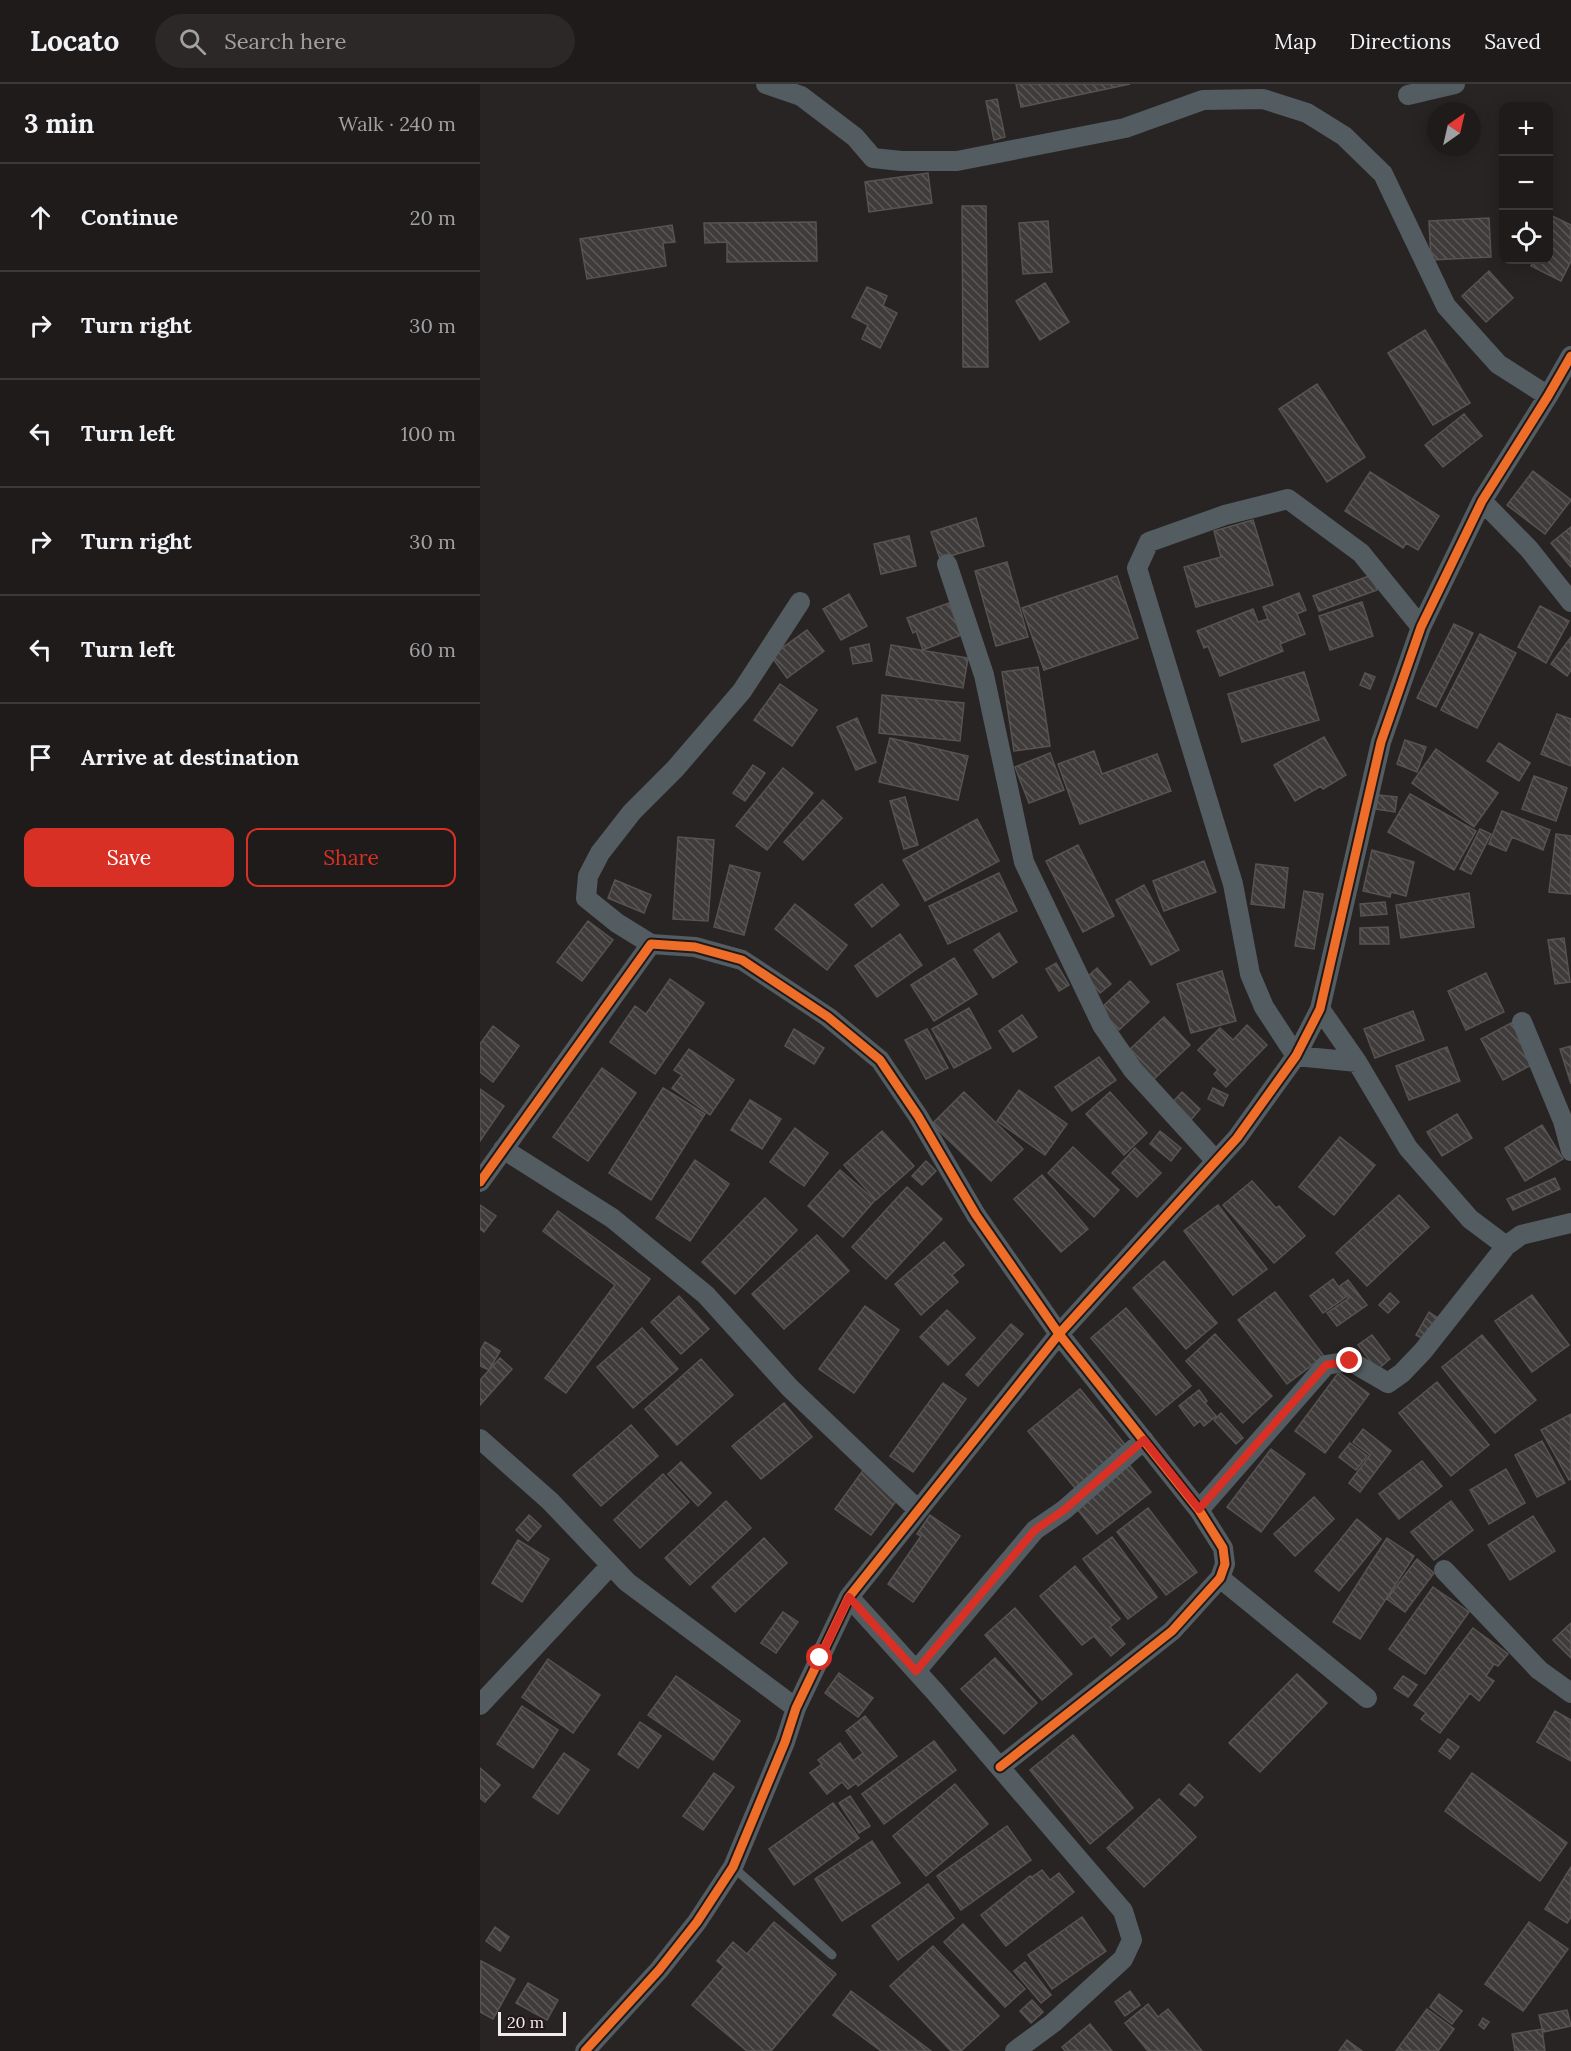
<!DOCTYPE html>
<meta charset="utf-8">
<style>
body{margin:0;font-family:Lora,serif;background:#2c2828;color:#f1f3f6}
.controls{position:absolute;right:18px;top:18px;display:grid;overflow:hidden;border-radius:12px;box-shadow:0 3px 15px #0003}
.controls button{width:54px;height:54px;display:grid;place-items:center;padding:0;border:0;border-bottom:2px solid #3c393a;background:#1f1b1b;color:#f1f3f6;font:30px sans-serif}
.compass{position:absolute;left:947px;top:18px;width:54px;height:54px;border-radius:50%;background:#1f1b1b;box-shadow:0 3px 15px #0003;rotate:34deg}
.scale{position:absolute;left:18px;bottom:15px;width:68px;box-sizing:border-box;padding-left:6px;border:3px solid #f1ebeb;border-top:0;font-size:16px;line-height:21px;white-space:nowrap;color:#f1ebeb;-webkit-text-stroke:4px #211919;paint-order:stroke}
.stop{position:absolute;width:18px;height:18px;margin:-14px;border:4px solid #d93025;border-radius:50%;background:#fff}
.stop.end{background:#d93025;border-color:#fff;box-shadow:0 2px 6px #0008}
.list{margin:0;padding:0;list-style:none}
h2{display:flex;justify-content:space-between;align-items:center;height:78px;margin:0;padding:0 24px;font-size:26px}
h2 small{font-size:20px;font-weight:400;color:#a1a1a3}
.list li{display:grid;grid-template-columns:39px 1fr auto;gap:18px;align-items:center;box-sizing:border-box;height:108px;padding:0 24px;border-top:2px solid #3c393a}
.list b{display:block;font-size:22px;white-space:nowrap}
.list em{font-size:20px;font-style:normal;color:#a1a1a3}
.actions{display:flex;gap:12px;padding:18px 24px}
.actions a{flex:1;padding:14px 0;border:2px solid #d93025;border-radius:12px;text-align:center;font-size:21px;color:#d93025}
.actions .main{background:#d93025;color:#fff}
.icon{flex:none;width:33px;height:33px;fill:none;stroke:currentColor;stroke-width:2;stroke-linecap:round;stroke-linejoin:round}
.map{position:relative;flex:none;width:1091px;height:1967px;overflow:hidden}
header{display:flex;align-items:center;gap:36px;box-sizing:border-box;height:84px;padding:0 30px;background:#1f1b1b;border-bottom:2px solid #3c393a}
header strong{font-size:28px}
nav{display:flex;gap:33px;margin-inline-start:auto;font-size:21px}
.search{width:420px;height:54px;background:#2c2828;display:flex;align-items:center;gap:15px;box-sizing:border-box;padding:0 21px;border-radius:33px;color:#a1a1a3;font-size:22px}
main{display:flex}
aside{flex:1;background:#1f1b1b}
.map>svg:first-child{display:block}
</style>
<header>
<strong>Locato</strong>
<div class="search"><svg class="icon" aria-label="search" viewBox="0 0 24 24"><circle cx="10" cy="10" r="6"/><path d="M15 15l6 6"/></svg>Search here</div>
<nav><a>Map</a><a>Directions</a><a>Saved</a></nav>
</header>
<main>
<aside>
<h2>3 min<small>Walk · 240 m</small></h2>
<ul class="list">
<li><svg class="icon" aria-label="ahead" viewBox="0 0 24 24"><path d="M12 20V5M6 11l6-6 6 6"/></svg><div><b>Continue</b></div><em>20 m</em></li>
<li><svg class="icon" aria-label="right" viewBox="0 0 24 24"><path d="M7 20v-9h11M14 6l5 5-5 5"/></svg><div><b>Turn right</b></div><em>30 m</em></li>
<li><svg class="icon" aria-label="left" viewBox="0 0 24 24"><path d="M17 20v-9H6M10 6l-5 5 5 5"/></svg><div><b>Turn left</b></div><em>100 m</em></li>
<li><svg class="icon" aria-label="right" viewBox="0 0 24 24"><path d="M7 20v-9h11M14 6l5 5-5 5"/></svg><div><b>Turn right</b></div><em>30 m</em></li>
<li><svg class="icon" aria-label="left" viewBox="0 0 24 24"><path d="M17 20v-9H6M10 6l-5 5 5 5"/></svg><div><b>Turn left</b></div><em>60 m</em></li>
<li><svg class="icon" aria-label="arrive" viewBox="0 0 24 24"><path d="M6 21V4h12l-3 4 3 4H6"/></svg><div><b>Arrive at destination</b></div></li>
</ul>
<div class="actions"><a class="main">Save</a><a>Share</a></div>
</aside>
<div class="map">
<svg width="1091" height="1967" viewBox="0 0 1091 1967">
<defs>
<pattern id="building-back-hatch" width="6" height="6" patternUnits="userSpaceOnUse" patternTransform="scale(1.5)"><rect width="6" height="6" fill="#3f3b3b"/><path d="M-1 5l2 2M0 0l6 6M5-1l2 2" fill="none" stroke="#5b5858"/></pattern>
</defs>
<rect width="100%" height="100%" fill="#292424"/>
<!-- building -->
<path fill="url(#building-back-hatch)" stroke="#575353" stroke-width="1.5" d="M536,0H650L541,23Z
M517,15L525,53L514,56L506,17Z
M448,89L452,119L389,128L385,98Z
M482,122H506L508,283H483Z
M1068,130L1091,141V177L1081,197L1051,182L1054,176H1068Z
M1009,134L1011,173L951,176L949,137Z
M568,137L572,188L543,190L539,139Z
M336,138L337,177L247,178V158L225,159L224,139Z
M192,141L195,158L183,159L186,182L107,195L100,155Z
M1009,187L1033,214L1006,238L982,212Z
M565,199L589,238L560,256L536,217Z
M387,203L407,212L403,222L417,229L400,264L382,255L388,241L372,233Z
M945,246L990,319L953,341L908,269Z
M837,300L885,373L847,398L799,325Z
M984,330L1002,352L963,383L945,361Z
M1053,387L1091,416L1065,450L1027,421Z
M890,388L959,432L938,466L926,459L923,464L865,427Z
M496,434L504,462L460,475L451,448Z
M773,436L793,501L716,523L704,483L741,473L734,447Z
M1091,443V483L1071,459Z
M429,452L436,482L401,490L394,460Z
M527,478L548,553L516,562L495,487Z
M892,491L897,506L839,527L833,512Z
M637,492L658,554L564,586L542,524Z
M819,509L826,526L817,530L825,550L800,560L803,567L740,592L728,562L724,564L717,547L773,525L778,538L788,535L783,523Z
M369,510L387,542L361,556L343,525Z
M882,518L893,552L850,566L839,532Z
M469,519L481,551L443,566L436,547L433,549L427,534Z
M1060,522L1089,537L1066,579L1038,563Z
M974,540L993,549L956,623L937,614Z
M327,546L344,567L307,594L291,572Z
M1000,550L1036,569L997,644L961,626Z
M1091,553V586L1087,592L1071,580Z
M389,560L392,577L373,580L370,564Z
M411,561L488,574L483,604L406,591Z
M558,583L570,662L534,667L522,588Z
M824,588L839,636L762,658L748,610Z
M885,589L895,593L890,605L880,601Z
M300,600L337,626L312,662L274,636Z
M402,611L484,619L480,657L399,649Z
M1077,630L1091,635V682L1061,670Z
M377,634L396,678L376,686L357,643Z
M844,653L866,691L843,705L841,702L815,717L794,681Z
M410,654L488,672L478,716L399,698Z
M925,656L946,663L937,688L917,680Z
M1019,659L1050,679L1039,697L1007,677Z
M956,665L1018,709L994,743L932,699Z
M614,667L622,690L677,670L691,707L600,740L578,680Z
M570,669L584,706L549,719L535,683Z
M273,681L285,689L265,717L253,709Z
M303,684L333,709L287,766L256,742Z
M1054,692L1087,704L1076,737L1042,725Z
M930,710L996,747L974,786L908,748Z
M898,711L917,713L915,728L896,725Z
M425,713L438,761L424,765L410,717Z
M343,716L362,734L323,776L304,758Z
M1022,727L1070,746L1063,766L1032,753L1026,767L1009,760Z
M497,735L519,777L445,817L423,776Z
M1000,745L1011,750L991,790L980,785Z
M1076,750L1091,752V810L1069,808Z
M198,753L234,756L228,837L193,835Z
M598,761L634,832L603,848L566,777Z
M892,766L934,778L926,812L911,808L910,813L883,807Z
M724,777L736,808L684,827L673,797Z
M776,780L808,784L804,824L771,820Z
M250,781L280,789L264,851L234,843Z
M519,789L537,827L468,860L449,822Z
M135,796L171,811L164,829L128,814Z
M402,800L419,821L392,843L375,821Z
M664,801L699,866L671,881L636,816Z
M824,807L843,810L834,865L815,862Z
M989,809L994,843L921,854L916,821Z
M905,818L907,830L881,832L880,820Z
M315,820L367,861L347,886L295,845Z
M108,837L133,856L102,897L77,878Z
M908,843L909,860H880V844Z
M519,849L537,878L513,894L494,866Z
M420,850L442,881L397,913L375,882Z
M1084,854L1090,898L1075,900L1068,856Z
M474,874L497,910L454,937L431,901Z
M576,879L589,901L579,907L566,885Z
M617,884L631,900L620,909L607,893Z
M742,887L756,937L711,949L697,900Z
M1006,889L1024,928L986,946L968,907Z
M190,895L224,919L175,990L130,958L155,922L166,930Z
M650,897L669,918L639,946L620,925Z
M489,924L511,964L474,984L452,945Z
M933,927L944,956L895,974L884,945Z
M542,931L557,953L533,968L519,947Z
M684,933L710,961L673,996L646,969Z
M1033,938L1055,979L1023,996L1001,955Z
M767,941L787,961L746,1003L734,990L738,986L718,966L740,944L753,956Z
M13,942L39,962L13,998L0,988V960Z
M314,945L344,964L334,980L305,962Z
M447,945L468,984L446,995L425,956Z
M1091,962V1000L1080,965Z
M967,963L980,997L929,1016L916,982Z
M209,965L254,996L230,1031L192,1004L202,991L194,986Z
M619,973L636,996L592,1027L575,1003Z
M122,984L156,1009L108,1077L73,1053Z
M183,1004L225,1030L171,1116L129,1089Z
M733,1004L748,1011L743,1022L728,1015Z
M0,1005L24,1022L0,1057Z
M539,1006L587,1040L565,1071L517,1037Z
M484,1008L543,1065L511,1097L452,1040Z
M630,1008L667,1049L644,1071L606,1030Z
M702,1008L720,1025L710,1037L691,1020Z
M270,1016L301,1035L282,1065L251,1046Z
M977,1030L992,1054L962,1072L947,1048Z
M1062,1041L1083,1075L1045,1097L1025,1064Z
M315,1044L348,1069L324,1102L290,1078Z
M402,1047L434,1082L396,1116L364,1081Z
M680,1047L701,1064L691,1077L670,1060Z
M860,1053L895,1081L854,1131L819,1103Z
M593,1063L639,1106L614,1133L568,1089Z
M655,1064L681,1089L657,1113L632,1089Z
M215,1076L249,1100L210,1157L176,1134Z
M446,1077L456,1087L442,1101L432,1092Z
M360,1086L395,1116L363,1153L328,1122Z
M562,1091L608,1145L581,1168L534,1115Z
M1075,1094L1080,1105L1033,1126L1027,1115Z
M772,1097L796,1124L799,1122L825,1152L794,1179L743,1121Z
M427,1103L462,1135L406,1195L372,1163Z
M919,1111L949,1143L887,1202L856,1169Z
M285,1114L317,1146L255,1210L222,1178Z
M0,1121L16,1132L4,1148L0,1145Z
M738,1121L787,1185L753,1211L704,1147Z
M78,1127L170,1195L86,1309L65,1294L135,1201L63,1147Z
M337,1151L369,1187L304,1245L272,1210Z
M464,1158L484,1181L472,1191L478,1198L441,1231L415,1200Z
M684,1177L737,1239L706,1265L653,1204Z
M853,1195L866,1213L843,1229L830,1212Z
M868,1196L887,1221L857,1242L847,1229L869,1214L860,1202Z
M795,1208L844,1272L807,1300L758,1236Z
M910,1209L919,1218L908,1229L899,1221Z
M1052,1211L1089,1261L1052,1288L1015,1237Z
M199,1212L229,1245L201,1270L171,1238Z
M385,1222L419,1246L374,1309L339,1285Z
M646,1224L711,1302L676,1331L611,1254Z
M467,1226L495,1254L468,1281L440,1253Z
M949,1228L958,1234L945,1256L936,1251Z
M531,1240L543,1250L498,1302L486,1291Z
M162,1244L198,1285L153,1324L117,1283Z
M735,1250L792,1312L763,1339L706,1277Z
M892,1251L910,1275L897,1286L878,1261Z
M1002,1251L1056,1316L1015,1349L962,1283Z
M5,1258L20,1267L9,1286L0,1282V1267Z
M20,1274L32,1285L0,1321V1296Z
M221,1275L253,1311L197,1361L165,1325Z
M859,1288L889,1310L845,1369L815,1347Z
M957,1298L1009,1361L971,1392L919,1329Z
M463,1299L486,1315L433,1388L410,1372Z
M600,1305L647,1363L595,1404L548,1347Z
M719,1306L727,1317L725,1319L736,1332L724,1342L720,1337L714,1342L699,1322Z
M304,1319L332,1353L281,1395L252,1362Z
M741,1329L763,1354L756,1360L734,1336Z
M1091,1330V1395L1089,1396L1061,1346Z
M151,1341L178,1372L121,1422L93,1391Z
M883,1345L911,1367L880,1408L869,1399L890,1371L873,1358Z
M1062,1357L1085,1399L1057,1413L1035,1371Z
M870,1359L887,1372L876,1386L859,1373Z
M791,1365L825,1390L781,1448L747,1423Z
M942,1377L962,1402L919,1435L899,1410Z
M201,1378L231,1409L218,1422L188,1390Z
M647,1378L671,1408L617,1450L594,1421Z
M384,1385L420,1412L391,1451L355,1425Z
M1026,1385L1045,1419L1009,1440L990,1406Z
M183,1390L209,1418L160,1464L134,1436Z
M834,1413L854,1435L815,1472L794,1450Z
M246,1417L271,1444L210,1501L185,1474Z
M971,1417L993,1446L954,1476L931,1448Z
M668,1424L717,1488L686,1511L637,1448Z
M49,1431L61,1442L48,1457L36,1446Z
M450,1431L480,1452L433,1518L408,1500L441,1452L437,1450Z
M1053,1432L1075,1467L1030,1496L1008,1461Z
M877,1435L901,1455L859,1507L835,1487Z
M632,1453L677,1513L648,1535L603,1475Z
M284,1454L307,1479L255,1528L232,1503Z
M907,1454L934,1472L880,1555L853,1538Z
M38,1456L69,1475L42,1518L12,1499Z
M937,1475L954,1489L925,1528L907,1515Z
M595,1482L640,1535L630,1543L645,1560L631,1572L614,1552L602,1561L560,1512Z
M953,1503L989,1528L945,1590L909,1565Z
M535,1524L592,1590L562,1616L505,1551Z
M303,1528L318,1538L296,1569L281,1559Z
M1091,1539V1574L1073,1556Z
M993,1544L1028,1570L1018,1582L1014,1580L1006,1592L1014,1597L999,1617L990,1609L960,1649L941,1635L946,1629L934,1621Z
M515,1574L557,1619L524,1650L481,1605Z
M68,1575L120,1611L93,1649L42,1613Z
M359,1589L393,1614L378,1633L345,1609Z
M817,1590L847,1619L780,1688L749,1659Z
M196,1592L260,1637L233,1676L168,1631Z
M923,1592L937,1601L928,1613L914,1604Z
M42,1622L78,1646L53,1684L17,1660Z
M1075,1627L1091,1636V1677L1057,1658Z
M385,1632L417,1672L378,1702L376,1699L368,1705L362,1698L347,1710L330,1689L342,1680L338,1676L360,1659L373,1677L383,1669L366,1647Z
M160,1638L181,1652L158,1684L138,1670Z
M593,1651L653,1724L610,1760L550,1686Z
M968,1655L979,1663L970,1675L959,1667Z
M454,1657L476,1686L404,1740L382,1710Z
M84,1669L109,1686L78,1730L53,1713Z
M0,1684L20,1701L5,1718L0,1714Z
M234,1689L254,1703L223,1746L203,1732Z
M992,1689L1087,1759L1060,1797L965,1727Z
M475,1700L508,1740L446,1792L413,1752Z
M709,1700L723,1713L715,1722L700,1710Z
M370,1712L390,1742L379,1749L359,1719Z
M679,1715L716,1753L664,1803L627,1764Z
M353,1719L379,1754L314,1801L289,1765Z
M527,1742L551,1776L481,1826L457,1792Z
M392,1757L420,1799L362,1837L335,1795Z
M1091,1783V1833L1087,1839L1065,1825Z
M562,1786L570,1796L579,1789L594,1808L526,1862L501,1831L550,1792L552,1793Z
M448,1800L474,1834L418,1876L392,1842Z
M602,1833L626,1867L572,1905L548,1871Z
M294,1838L356,1890L291,1967H267L212,1921L244,1883L237,1877L253,1858L267,1870Z
M1049,1838L1088,1865L1043,1927L1005,1900Z
M483,1840L545,1905L525,1923L464,1858Z
M15,1843L29,1853L20,1867L6,1857Z
M453,1862L519,1932L481,1967H471L410,1902Z
M1,1877L35,1895L13,1935L0,1928Z
M545,1878L571,1911L561,1919L534,1887Z
M48,1899L78,1916L67,1936L36,1919Z
M371,1907L451,1967H401L353,1931Z
M650,1907L660,1921L645,1932L635,1918Z
M959,1910L982,1927L972,1940L950,1923Z
M552,1916L563,1928L551,1939L540,1927Z
M668,1920L678,1933L688,1925L722,1967H668L645,1939Z
M947,1925L974,1945L958,1967H916Z
M1087,1926L1091,1942L1063,1948L1059,1931Z
M1003,1934L1009,1938L1004,1945L999,1941Z
M610,1940L632,1967H585L582,1963Z
M1062,1945L1065,1967H1035L1032,1950Z
M867,1956L882,1967H859Z"/>
<g fill="none" stroke-linecap="round" stroke-linejoin="round">
<!-- service -->
<path stroke="#535c60" stroke-width="9" d="M253,1783L352,1871"/>
<!-- minor -->
<path stroke="#535c60" stroke-width="20" d="M286,0L321,12L375,53L393,74L421,77H477L645,44L723,16L783,15L827,29L864,52L903,90L966,222L1018,280L1068,312
M928,11L975,0
M1002,417L1049,465L1091,518
M467,480L504,591L544,778L622,941L653,986L736,1077
M171,860L137,839L106,814L108,792L120,769L152,728L195,685L262,607L320,518
M840,925L877,978L928,1064L990,1135L1026,1162L1041,1151L1091,1139
M1042,938L1083,1037L1091,1067
M877,978L816,972L784,923L770,890L753,800L657,484L669,458L745,431L808,415L881,469L941,543
M23,1065L132,1134L226,1211L310,1304L438,1426
M0,1098L171,860L215,863L262,876L348,933L400,976L438,1032L496,1131L579,1250L719,1426L743,1464L745,1480L740,1494L692,1547L520,1683
M0,1355L70,1417L147,1498L316,1624
M719,1426L846,1281L870,1277L908,1299L922,1289L943,1267L1026,1162
M964,1486L1059,1586L1091,1609
M740,1494L887,1614
M369,1513L456,1609L643,1827L652,1856L643,1875L573,1939L535,1967
M436,1587L555,1446L584,1426L664,1356
M0,1621L131,1481
M105,1967L179,1886L217,1838L253,1783L305,1658L316,1624L369,1513L579,1250L757,1054L816,972L840,925L901,658L941,543L1002,417L1068,312L1091,272"/>
<!-- cycleway casing -->
<g stroke="#211919" stroke-width="13">
<path id="cycleway" d="M0,1098L171,860L215,863L262,876L348,933L400,976L438,1032L496,1131L579,1250L719,1426L743,1464L745,1480L740,1494L692,1547L520,1683
M105,1967L179,1886L217,1838L253,1783L305,1658L316,1624L369,1513L579,1250L757,1054L816,972L840,925L901,658L941,543L1002,417L1068,312L1091,272"/>
</g>
<!-- cycleway -->
<use href="#cycleway" stroke="#ee6e29" stroke-width="9"/>
</g>
<g fill="none" stroke-linecap="round" stroke-linejoin="round">
<!-- route -->
<path stroke="#d93025" stroke-width="8" d="M340,1574L369,1513L436,1587L555,1446L584,1426L664,1356L719,1425L846,1281L870,1277"/>
</g>
</svg>
<div class="controls">
<button>+</button>
<button>−</button>
<button><svg class="icon" aria-label="locate" viewBox="0 0 24 24"><circle cx="12" cy="12" r="6"/><path d="M12 2v4M12 18v4M2 12h4M18 12h4"/></svg></button>
</div>
<svg class="compass" viewBox="-18 -18 36 36"><path d="M0-13l5 13h-10z" fill="#e53935"/><path d="M0 13l5-13h-10z" fill="#a1a1a3"/></svg>
<div class="scale">20 m</div>
<div class="stop" style="left:340px;top:1574px"></div>
<div class="stop end" style="left:870px;top:1277px"></div>
</div>
</main>
